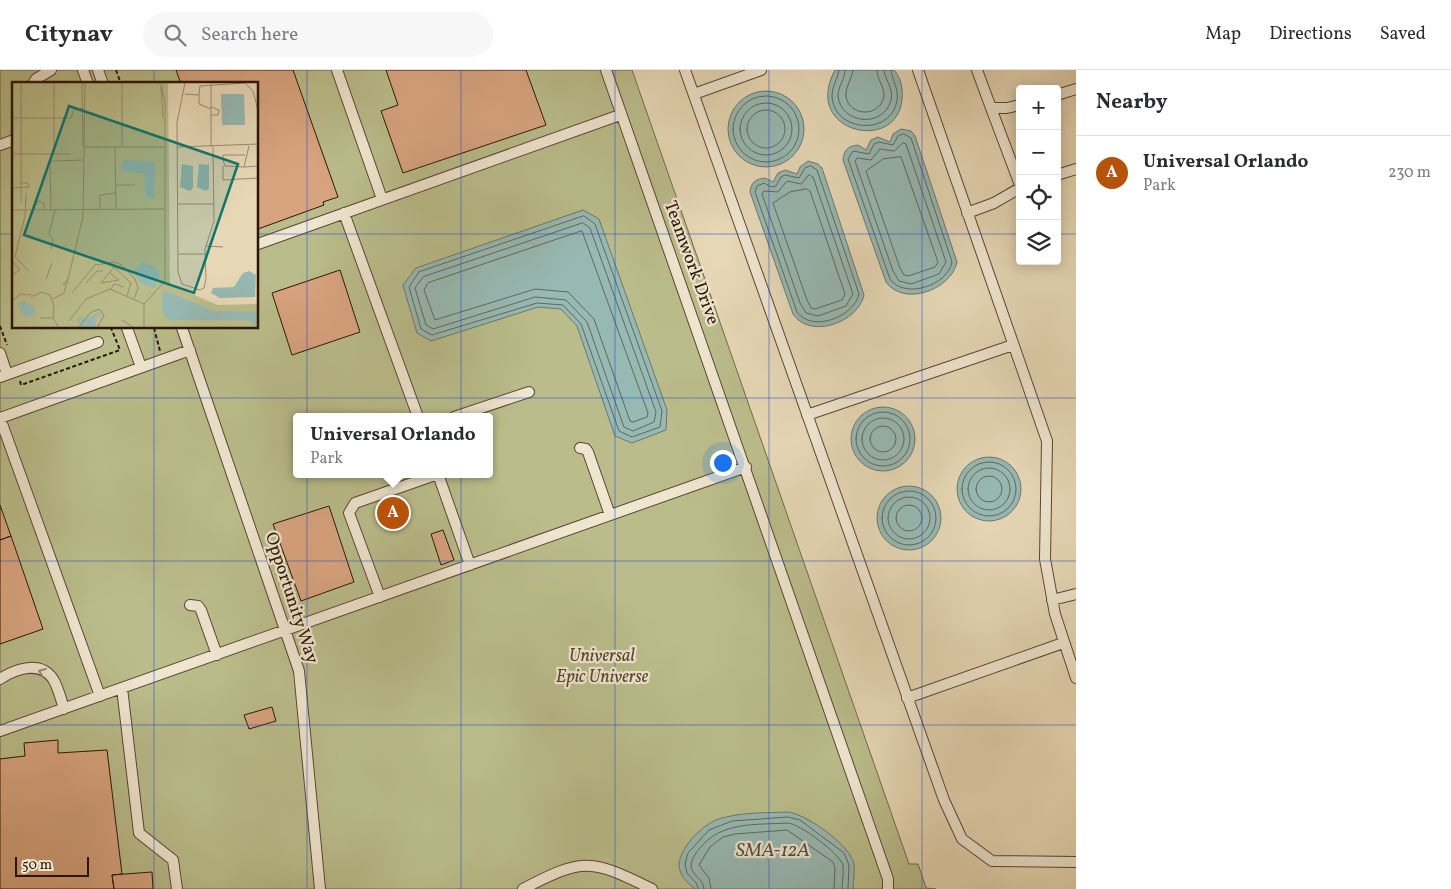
<!DOCTYPE html>
<meta charset="utf-8">
<style>
body{margin:0;font-family:Vollkorn,serif;background:#f7f7f7;color:#2b2b33}
.controls{position:absolute;right:15px;top:15px;display:grid;overflow:hidden;border-radius:5px;box-shadow:0 2px 12px #0003}
.controls button{width:45px;height:45px;display:grid;place-items:center;padding:0;border:0;border-bottom:1px solid #e1e1e2;background:#fff;color:#2b2b33;font:25px sans-serif}
.scale{position:absolute;left:15px;bottom:12px;width:74px;box-sizing:border-box;padding-left:5px;border:2px solid #2c1506;border-top:0;font-size:14px;line-height:18px;white-space:nowrap;color:#2c1506;-webkit-text-stroke:4px #efe6d0;paint-order:stroke}
.you{position:absolute;left:722px;top:392px;width:18px;height:18px;margin:-12px;border:4px solid #fff;border-radius:50%;background:#1a73e8;box-shadow:0 0 0 8px #1a73e833}
.badge{display:grid;place-items:center;width:32px;height:32px;border-radius:50%;background:#b45309;color:#fff;font-size:16px;font-weight:700}
.pin{position:absolute;translate:-50% -50%;border:2px solid #fff;box-shadow:0 1px 5px #0006}
.popup{position:absolute;left:293px;top:343px;width:200px;height:65px;box-sizing:border-box;display:grid;place-content:center;border-radius:5px;background:#fff;filter:drop-shadow(0 1px 4px #0005);font-size:16px;white-space:nowrap;color:#7c7c81}
.popup b{font-size:19px;color:#2b2b33}
.popup::after{content:'';position:absolute;left:50%;top:100%;margin-left:-10px;border:10px solid transparent;border-top-color:#fff}
.list{margin:0;padding:0;list-style:none}
h2{display:flex;justify-content:space-between;align-items:center;height:65px;margin:0;padding:0 20px;font-size:21px}
h2 small{font-size:16px;font-weight:400;color:#7c7c81}
.list li{display:grid;grid-template-columns:32px 1fr auto;gap:15px;align-items:center;box-sizing:border-box;height:75px;padding:0 20px;border-top:1px solid #e1e1e2}
.list b{display:block;font-size:19px;white-space:nowrap}
.list p{margin:0;font-size:16px;white-space:nowrap;color:#7c7c81}
.list em{font-size:16px;font-style:normal;color:#7c7c81}
.icon{flex:none;width:28px;height:28px;fill:none;stroke:currentColor;stroke-width:2;stroke-linecap:round;stroke-linejoin:round}
.map{position:relative;flex:none;width:1076px;height:819px;overflow:hidden}
header{display:flex;align-items:center;gap:30px;box-sizing:border-box;height:70px;padding:0 25px;background:#fff;border-bottom:1px solid #e1e1e2}
header strong{font-size:24px}
nav{display:flex;gap:28px;margin-inline-start:auto;font-size:18px}
.search{width:350px;height:45px;background:#f7f7f7;display:flex;align-items:center;gap:12px;box-sizing:border-box;padding:0 18px;border-radius:28px;color:#7c7c81;font-size:19px}
main{display:flex}
aside{flex:1;background:#fff}
.map>svg:first-child{display:block}
</style>
<header>
<strong>Citynav</strong>
<div class="search"><svg class="icon" aria-label="search" viewBox="0 0 24 24"><circle cx="10" cy="10" r="6"/><path d="M15 15l6 6"/></svg>Search here</div>
<nav><a>Map</a><a>Directions</a><a>Saved</a></nav>
</header>
<main>
<div class="map">
<svg width="1076" height="819" viewBox="0 0 1076 819">
<rect width="100%" height="100%" fill="#e7d8b6"/>
<filter id="stains"><feTurbulence type="fractalNoise" baseFrequency=".004" numOctaves="4"/><feColorMatrix values="0 0 0 0 .2 0 0 0 0 .09 0 0 0 0 .02 0 0 0 .5 -.17"/></filter>
<radialGradient id="worn" r=".72"><stop offset=".6" stop-color="#630" stop-opacity="0"/><stop offset="1" stop-color="#630" stop-opacity=".3"/></radialGradient>
<!-- green -->
<path fill="#babd8b" stroke="#736948" fill-rule="evenodd" d="M0,0H632L909,794H918L926,818L936,819H0ZM14,14H258V258H14ZM297,347H489V404H297Z"/>
<!-- water -->
<path fill="#97b9b3" stroke="#6c776e" d="M835,0H894C901,8 903,18 902,29C898,84 801,63 835,0Z
M728 59a38 38 0 1 1 76 0a38 38 0 1 1-76 0Z
M901,59L911,61L915,66L957,192C951,220 904,237 886,212L843,90C844,80 848,76 858,75L866,80L871,70L878,67L890,72L893,64Z
M808,91L818,94L822,98L864,225C858,252 811,270 793,244L750,122C751,113 755,109 765,108L773,112L778,103L785,100L797,104L800,97Z
M583,140L599,149L667,340L666,360L632,373L615,366L577,256L561,239L538,237L431,271L417,263L403,215L416,198Z
M851 369a32 32 0 1 1 64 0a32 32 0 1 1-64 0Z
M957 419a32 32 0 1 1 64 0a32 32 0 1 1-64 0Z
M877 448a32 32 0 1 1 64 0a32 32 0 1 1-64 0Z
M788,742C806,744 852,776 854,795C855,802 853,812 853,819H695C687,813 679,805 679,794C681,776 703,754 719,749C741,742 765,743 788,742Z"/>
<g fill="none" stroke-linecap="round" stroke-linejoin="round">
<!-- shore -->
<path stroke="#62675c" stroke-width="1" d="M839,0C838,9 832,16 832,26C834,63 892,66 897,30C899,18 892,11 891,0
M845,0C845,9 838,16 838,26C841,55 884,58 891,30C894,18 885,11 884,0
M853,0C852,9 845,17 846,26C848,45 876,48 883,30C887,19 877,11 877,0
M733 59a33 33 0 1 1 66 0a33 33 0 1 1-66 0Z
M740 59a26 26 0 1 1 52 0a26 26 0 1 1-52 0Z
M747 59a19 19 0 1 1 38 0a19 19 0 1 1-38 0Z
M904,64L911,68L952,192C948,215 905,230 890,209L848,89L853,81L869,84L874,74L879,72L893,75L898,66Z
M903,73L906,74L946,192L939,204L911,214L899,211L893,201L855,91L857,88L871,90L880,79L894,81Z
M901,87L938,192L935,197L908,206L904,205L900,198L866,101L883,89Z
M811,96L817,100L859,224C854,247 812,263 797,242L755,122L757,116L764,113L771,117L776,116L781,107L785,105L799,108L805,98Z
M809,105L813,107L853,224L846,236L818,246L806,243L800,233L762,124L764,121L778,122L787,111L801,114Z
M807,119L810,121L845,224L842,230L815,239L811,238L807,230L773,133L790,122Z
M584,146L595,154L662,341L660,357L632,367L619,361L581,254L563,235L537,233L432,265L421,259L409,217L419,202Z
M583,153L590,158L656,342L654,352L633,361L624,357L587,252L566,230L535,227L433,259L426,255L415,218L423,207Z
M582,161L648,343L647,347L633,352L630,351L594,249L568,222L535,219L435,250L424,220L428,213Z
M856 369a27 27 0 1 1 54 0a27 27 0 1 1-54 0Z
M862 369a21 21 0 1 1 42 0a21 21 0 1 1-42 0Z
M870 369a13 13 0 1 1 26 0a13 13 0 1 1-26 0Z
M962 419a27 27 0 1 1 54 0a27 27 0 1 1-54 0Z
M968 419a21 21 0 1 1 42 0a21 21 0 1 1-42 0Z
M976 419a13 13 0 1 1 26 0a13 13 0 1 1-26 0Z
M882 448a27 27 0 1 1 54 0a27 27 0 1 1-54 0Z
M888 448a21 21 0 1 1 42 0a21 21 0 1 1-42 0Z
M896 448a13 13 0 1 1 26 0a13 13 0 1 1-26 0Z
M698,819L697,814L687,803L685,794L688,783L709,760L732,751L788,747L800,750L844,783L849,795L848,819
M704,819C703,808 692,806 691,796C691,790 695,784 699,779C721,751 756,755 788,753C800,754 839,783 843,795C844,802 842,812 842,819
M711,819L709,808L699,795L710,777L723,767L735,764L787,760L833,792L835,798L834,819"/>
</g>
<!-- building -->
<path fill="#d8a480" stroke="#2c1506" d="M176,0H293L338,127L323,132L324,135L258,159V14H181Z
M386,0H526L546,55L403,103L381,41L398,35Z
M340,200L360,262L292,285L272,223Z
M0,435L11,466L0,470Z
M329,436L354,512L301,531L273,454Z
M443,460L454,490L441,495L431,464Z
M11,466L43,559L0,574V470Z
M272,637L276,651L249,659L244,645Z
M58,670V683L107,680L122,804L112,805L114,819H0V689L25,686L24,673Z
M152,802L153,819H114L112,805Z"/>
<g fill="none" stroke-linecap="round" stroke-linejoin="round">
<!-- minor casing -->
<g stroke="#5b4632" stroke-width="12">
<path id="minor" d="M83,0L88,14
M98,0L103,14
M337,0L382,129
M606,0L888,809V819
M685,0L944,730L962,769L992,791L1076,792
M918,0L1047,371L1045,489L1055,544L1076,608
M977,0L991,38H1007L1020,35
M33,14L36,9L51,0
M694,24L761,0
M1057,25L1076,19
M991,38L1020,115
M0,75L14,70
M1057,105L1076,99
M344,143L418,347
M967,143L994,133L1020,118
M258,174L620,45
M127,258L141,297
M182,258L299,601L320,819
M0,283L7,304
M0,307L98,272
M807,345L1013,275
M454,347L529,322
M0,348L100,626
M0,348L190,280
M580,378L586,379L588,382L610,445
M438,404L470,495
M380,527L349,443L355,433L438,404
M1052,530L1076,524
M190,535L198,536L201,540L217,585
M0,609C15,599 40,590 53,609C58,617 61,629 64,639
M122,618L139,763L173,790L177,819
M907,628L1063,573
M0,661L746,397
M523,819C584,787 591,789 652,819"/>
</g>
<!-- path -->
<path stroke="#2c1506" stroke-width="2" stroke-dasharray="4 2.5" stroke-linecap="butt" d="M116,0L121,14
M0,256L7,275
M154,258L160,281
M20,311L21,315L120,280L111,258"/>
<!-- minor -->
<use href="#minor" stroke="#efe6d0" stroke-width="10"/>
</g>
<!-- one-way arrows -->
<defs><path id="oneway-chevron" d="M-2-3.5L2.5 0L-2 3.5" fill="none" stroke-width="1.6" stroke-linecap="round" stroke-linejoin="round" transform="scale(1.25)"/></defs>
<use stroke="#978875" href="#oneway-chevron" transform="translate(42 602) rotate(-158)"/>
<!-- grid -->
<path fill="none" stroke="#1d4ed8" stroke-width="1" stroke-opacity="0.55" d="M154,0V14M307,0V819M461,0V819M615,0V819M769,0V819M922,0V819M0,164H14M258,164H1020M1057,164H1076M154,258V819M0,328H1076M0,491H1076M0,655H1076"/>
<g text-anchor="middle" dominant-baseline="central" stroke-width="4.5" stroke-linejoin="round" paint-order="stroke">
<!-- street labels -->
<g font-size="18" fill="#2c1506" stroke="#efe6d0">
<text transform="translate(691 193) rotate(70)">Teamwork Drive</text>
<text transform="translate(291 528) rotate(72)">Opportunity Way</text>
</g>
<!-- park labels -->
<g font-size="18" font-style="italic" fill="#57472e" stroke="#efe6d0">
<text x="602" y="586">Universal<tspan x="602" dy="21">Epic Universe</tspan></text>
</g>
<!-- water labels -->
<g font-size="19" font-style="italic" fill="#514e43" stroke="#efe6d0">
<text x="773" y="781">SMA-12A</text>
</g>
</g>
<!-- overview -->
<g transform="translate(12 12)">
<rect width="246" height="246" fill="#e7d8b6"/>
<path d="M0,1H156L158,203L206,223L246,222V246H0Z" fill="#babd8b"/>
<path d="M209,12H232L233,43H210ZM112,78L143,80L142,117L134,115L132,92L108,88ZM170,82L181,84V106L178,109L168,105ZM187,82L197,83V106L194,109L185,105ZM129,181L142,184L148,193L142,206L128,201L121,189ZM237,189L244,193L243,215L208,216L199,211L201,206L222,205L231,191ZM153,209L202,229L244,230L246,246L237,238H157L150,231V213ZM10,219L23,224L21,235L10,233L6,222ZM93,227L83,236L84,246H69V239L65,242L66,234L74,237Z" fill="#97b9b3"/>
<path fill="none" stroke="#9c8a70" stroke-width="1" d="M70,1L71,64M110,1V65M173,1L165,40L166,190L170,202L188,208L192,206L194,197L193,167L202,139L201,65M233,1L241,9L247,32M199,2V27M149,4L151,36M173,12L187,13V22L199,27V65M187,13L188,4L232,1M199,25L207,28L206,33H199M0,36H59L62,27H72M237,64L232,85L247,84M72,65H152M103,65L104,127M165,65L247,62M0,72H58M42,72V1M211,84V98L247,96M232,85L213,84L211,78V73H233M104,103H123M0,106L17,105L16,101H9M14,112L13,134L3,175L17,189M9,120V1M165,122H201M88,127V113L104,111M0,128L153,127M21,128L26,119L32,121V128M39,128L38,79L72,78M194,164L211,165M39,168L41,158L37,152L43,128M166,172H193M0,179L8,188L0,193M98,191L107,198L89,201L102,185L119,201L115,214M34,197L40,181M56,197L51,202H55L56,197L71,135L73,1M74,201L85,189H91M99,207L102,202L112,205M60,211L83,183L102,180L110,183L123,197L126,206L122,217M19,215L30,210L38,213L42,224L41,236M41,217L52,211L54,203M1,218L9,212L19,213M28,236H41L47,246M110,238L123,246M57,239L74,217L98,207L132,222M66,246L78,231L87,227L92,233L85,246M132,246V222L153,199V21L149,2M135,246H235"/>
<path fill="#0f766e" fill-opacity="0.15" stroke="#0f766e" stroke-width="2.5" d="M57,24L226,82L182,211L12,153Z"/>
<rect width="246" height="246" fill="none" stroke="#2c1506" stroke-width="2.5"/>
</g>
<rect width="100%" height="100%" filter="url(#stains)"/>
<rect width="100%" height="100%" fill="url(#worn)"/>
</svg>
<div class="controls">
<button>+</button>
<button>−</button>
<button><svg class="icon" aria-label="locate" viewBox="0 0 24 24"><circle cx="12" cy="12" r="6"/><path d="M12 2v4M12 18v4M2 12h4M18 12h4"/></svg></button>
<button><svg class="icon" aria-label="layers" viewBox="0 0 24 24"><path d="M12 4l9 5-9 5-9-5zM3 14l9 5 9-5"/></svg></button>
</div>
<div class="scale">50 m</div>
<div class="you"></div>
<div class="pin badge" style="left:393px;top:443px">A</div>
<div class="popup"><b>Universal Orlando</b>Park</div>
</div>
<aside>
<h2>Nearby<small></small></h2>
<ul class="list">
<li><span class="badge">A</span><div><b>Universal Orlando</b><p>Park</p></div><em>230 m</em></li>
</ul>
</aside>
</main>
